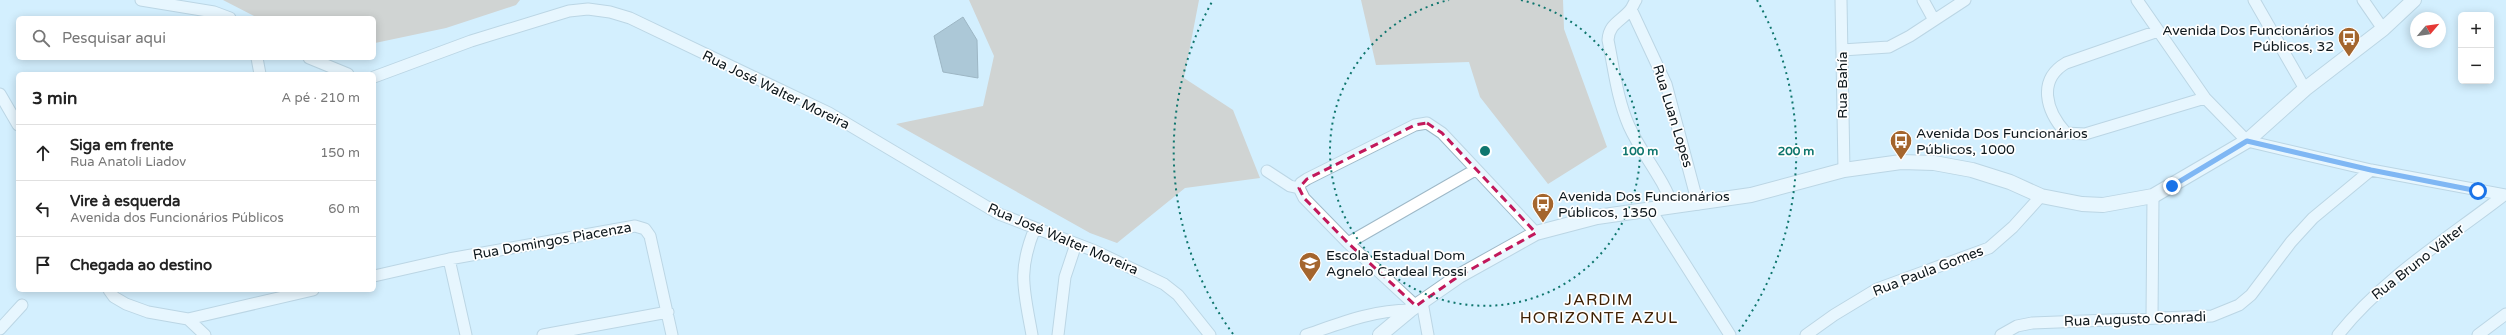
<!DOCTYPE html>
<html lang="pt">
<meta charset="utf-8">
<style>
body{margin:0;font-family:"Varela Round",sans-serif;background:#f2f2f2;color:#222}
.controls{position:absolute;right:12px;top:12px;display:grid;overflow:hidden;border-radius:6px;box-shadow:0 2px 10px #0003}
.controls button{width:36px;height:36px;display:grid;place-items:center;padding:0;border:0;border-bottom:1px solid #e0e0e0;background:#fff;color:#222;font:20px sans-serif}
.compass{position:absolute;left:2410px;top:12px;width:36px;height:36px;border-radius:50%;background:#fff;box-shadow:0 2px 10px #0003;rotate:61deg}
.stop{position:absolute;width:12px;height:12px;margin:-9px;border:3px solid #1a73e8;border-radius:50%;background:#fff}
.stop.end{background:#1a73e8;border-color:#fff;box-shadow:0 1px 4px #0008}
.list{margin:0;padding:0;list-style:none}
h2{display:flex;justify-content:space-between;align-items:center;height:52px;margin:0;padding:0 16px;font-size:17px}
h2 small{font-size:13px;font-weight:400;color:#767676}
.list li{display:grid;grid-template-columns:26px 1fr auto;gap:12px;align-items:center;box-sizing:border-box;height:56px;padding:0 16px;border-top:1px solid #e0e0e0}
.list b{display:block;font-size:15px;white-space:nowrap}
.list p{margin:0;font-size:13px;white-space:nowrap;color:#767676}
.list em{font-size:13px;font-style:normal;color:#767676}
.icon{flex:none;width:22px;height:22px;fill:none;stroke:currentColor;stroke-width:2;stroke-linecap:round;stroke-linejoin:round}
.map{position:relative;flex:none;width:2506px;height:335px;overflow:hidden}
.search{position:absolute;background:#fff;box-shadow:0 2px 10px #0003;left:16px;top:16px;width:360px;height:44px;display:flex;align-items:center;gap:10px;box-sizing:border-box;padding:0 14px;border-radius:6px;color:#767676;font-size:15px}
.panel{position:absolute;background:#fff;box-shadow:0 2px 10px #0003;left:16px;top:72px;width:360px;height:220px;border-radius:6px}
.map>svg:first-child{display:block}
</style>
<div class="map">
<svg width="2506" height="335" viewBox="0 0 2506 335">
<rect width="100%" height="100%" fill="#d3effe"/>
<!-- forest -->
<path fill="#ccb39f" d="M223,0H520L516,5L446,28L375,43L374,18H258Z
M969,0H1199L1184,78L1233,110L1260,178L1185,188L1117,243L1090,233L896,124L983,106L994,56Z
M1361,0H1563L1564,29L1607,147L1548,184L1480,97L1469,62L1376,65Z"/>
<!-- water -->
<path fill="#7c99a9" stroke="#5b727f" d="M963,17L977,40L978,78L943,72L934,36Z"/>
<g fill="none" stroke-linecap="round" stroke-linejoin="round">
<!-- minor casing -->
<g stroke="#9eb8c7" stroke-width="13">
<path id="minor" d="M141,0L214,12L230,18
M1636,0C1634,3 1633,6 1631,9C1622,21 1609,23 1608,40C1614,69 1617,99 1629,126C1642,155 1663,177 1673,207
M1841,0L1844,170
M1923,0L1934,20
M2137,0L2205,98L2247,141L2371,170L2506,195
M2254,0L2305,89
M2363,0L2383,29
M1631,9L1666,84L1698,204
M2158,31L2066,63C2037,80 2046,111 2066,133L2085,134L2205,98
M1842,50L1889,47L1910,36L1965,0
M257,58L260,74
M309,58L348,74
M374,77L471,41L569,11L588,9L610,12L630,18L829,113L999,214L1095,251L1164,284L1178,295L1210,335
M0,94L18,125
M1267,171L1290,186L1299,188
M1299,188L1301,183L1307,179L1415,125L1427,123L1442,133L1536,233
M1299,188L1304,198L1348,243L1416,306
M1650,209L1730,335
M1348,243L1475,170
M449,259L466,335
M374,276L449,259L635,226L645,229L650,236L672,335
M109,290L114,297L126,304L148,312L188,319L313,290
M1422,302L1428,335
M2152,318L2153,196
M188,319L205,335
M0,329L22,305
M543,335L668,312
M1032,335C1024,290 1017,272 1035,228
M1058,335L1065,277L1076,244
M1306,335C1341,323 1373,310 1410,310
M1806,335L1834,315L1877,289L1989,248L2013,227L2041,196
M2001,335L2017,326L2032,323L2212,316L2239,305L2251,295L2291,242L2313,218L2371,170
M2338,335C2383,278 2447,239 2504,195
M2478,335L2506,314"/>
</g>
<!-- tertiary casing -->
<g stroke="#9eb8c7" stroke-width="16">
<path id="tertiary" d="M1380,335L1410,310L1459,276L1536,233L1597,217L1751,195L1844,170L1901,162L1934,163L1972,170L2010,182L2041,196L2082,204L2103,205L2153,196L2247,141L2305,89L2383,29L2414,0"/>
</g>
<!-- minor -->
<use href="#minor" stroke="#fff" stroke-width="11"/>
<!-- tertiary -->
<use href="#tertiary" stroke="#fff" stroke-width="14"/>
</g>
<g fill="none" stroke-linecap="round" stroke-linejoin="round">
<!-- route -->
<path stroke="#1a73e8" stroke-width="5" d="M2172,186L2247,141L2371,170L2478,191"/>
</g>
<!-- marked area -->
<path d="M0 0H2506V335H0ZM1427,123L1442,133L1536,233L1459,276L1416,306L1348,243L1304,198L1299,188L1307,179L1415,125Z" fill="#d3effe" fill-opacity=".55" fill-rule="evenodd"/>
<path fill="none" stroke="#c2185b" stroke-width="3" stroke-dasharray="8 5" stroke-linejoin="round" d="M1427,123L1442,133L1536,233L1459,276L1416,306L1348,243L1304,198L1299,188L1307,179L1415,125Z"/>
<!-- distance rings -->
<g fill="none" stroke="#0f766e" stroke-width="2" stroke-dasharray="2 4">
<path d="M1521 0A155 155 0 1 1 1449 0"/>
<path d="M1233 334A311 311 0 0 1 1213 0M1757 0A311 311 0 0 1 1737 334"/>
</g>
<!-- icons -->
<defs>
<g id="bus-pin" transform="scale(1.15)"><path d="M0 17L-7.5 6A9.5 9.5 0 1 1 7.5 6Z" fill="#a4652d" stroke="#fff"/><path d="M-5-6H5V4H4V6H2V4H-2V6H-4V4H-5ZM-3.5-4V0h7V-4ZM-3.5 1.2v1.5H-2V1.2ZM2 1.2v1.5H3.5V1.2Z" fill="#fff"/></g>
<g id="school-pin" transform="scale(1.15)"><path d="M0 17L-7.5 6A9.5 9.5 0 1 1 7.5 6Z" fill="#a4652d" stroke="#fff"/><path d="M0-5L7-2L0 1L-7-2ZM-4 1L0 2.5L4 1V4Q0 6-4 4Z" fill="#fff"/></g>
</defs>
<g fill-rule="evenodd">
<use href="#bus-pin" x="2349" y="38"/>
<use href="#bus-pin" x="1901" y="141"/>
<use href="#bus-pin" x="1543" y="204"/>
<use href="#school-pin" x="1310" y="263"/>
</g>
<g text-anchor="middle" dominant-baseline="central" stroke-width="3.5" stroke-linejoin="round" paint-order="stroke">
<!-- poi labels -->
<g font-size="14" fill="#0e181d" stroke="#fff" text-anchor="start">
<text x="2334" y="30" text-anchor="end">Avenida Dos Funcionários<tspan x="2334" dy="16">Públicos, 32</tspan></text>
<text x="1916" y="133">Avenida Dos Funcionários<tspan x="1916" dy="16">Públicos, 1000</tspan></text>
<text x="1558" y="196">Avenida Dos Funcionários<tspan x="1558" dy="16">Públicos, 1350</tspan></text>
<text x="1326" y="255">Escola Estadual Dom<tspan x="1326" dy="16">Agnelo Cardeal Rossi</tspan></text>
</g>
<!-- street labels -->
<g font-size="14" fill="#0e181d" stroke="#fff">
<text transform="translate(1842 85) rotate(-90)">Rua Bahía</text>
<text transform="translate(776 90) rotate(26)">Rua José Walter Moreira</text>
<text transform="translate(1673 116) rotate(73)">Rua Luan Lopes</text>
<text transform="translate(1063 239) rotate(23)">Rua José Walter Moreira</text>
<text transform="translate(552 241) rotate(-10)">Rua Domingos Piacenza</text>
<text transform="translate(2418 262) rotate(-38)">Rua Bruno Válter</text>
<text transform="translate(1928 271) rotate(-21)">Rua Paula Gomes</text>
<text transform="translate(2135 319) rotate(-2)">Rua Augusto Conradi</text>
</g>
<!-- quarter labels -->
<g font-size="16" letter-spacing="1" fill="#3f2206" stroke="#fff">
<text x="1599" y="300">JARDIM<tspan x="1599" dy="18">HORIZONTE AZUL</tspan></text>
</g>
</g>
<circle cx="1485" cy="151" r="6" fill="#0f766e" stroke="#fff" stroke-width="2"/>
<g font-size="12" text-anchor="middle" font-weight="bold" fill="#0f766e" stroke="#fff" stroke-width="3.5" stroke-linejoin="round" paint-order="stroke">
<text x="1640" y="155">100 m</text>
<text x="1796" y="155">200 m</text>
</g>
</svg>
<div class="controls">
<button>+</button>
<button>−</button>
</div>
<svg class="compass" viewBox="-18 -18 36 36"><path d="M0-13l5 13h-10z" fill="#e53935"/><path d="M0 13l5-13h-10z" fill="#767676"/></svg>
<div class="stop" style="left:2478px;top:191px"></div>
<div class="stop end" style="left:2172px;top:186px"></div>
<div class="search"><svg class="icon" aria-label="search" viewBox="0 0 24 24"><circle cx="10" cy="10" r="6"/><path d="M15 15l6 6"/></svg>Pesquisar aqui</div>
<section class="panel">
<h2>3 min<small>A pé · 210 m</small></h2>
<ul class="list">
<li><svg class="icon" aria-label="ahead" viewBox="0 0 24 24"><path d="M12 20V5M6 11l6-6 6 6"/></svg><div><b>Siga em frente</b><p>Rua Anatoli Liadov</p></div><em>150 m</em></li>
<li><svg class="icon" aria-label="left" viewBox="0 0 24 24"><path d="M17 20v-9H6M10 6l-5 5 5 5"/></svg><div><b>Vire à esquerda</b><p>Avenida dos Funcionários Públicos</p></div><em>60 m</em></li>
<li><svg class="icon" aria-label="arrive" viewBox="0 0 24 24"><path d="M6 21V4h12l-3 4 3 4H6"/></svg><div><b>Chegada ao destino</b></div></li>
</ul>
</section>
</div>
